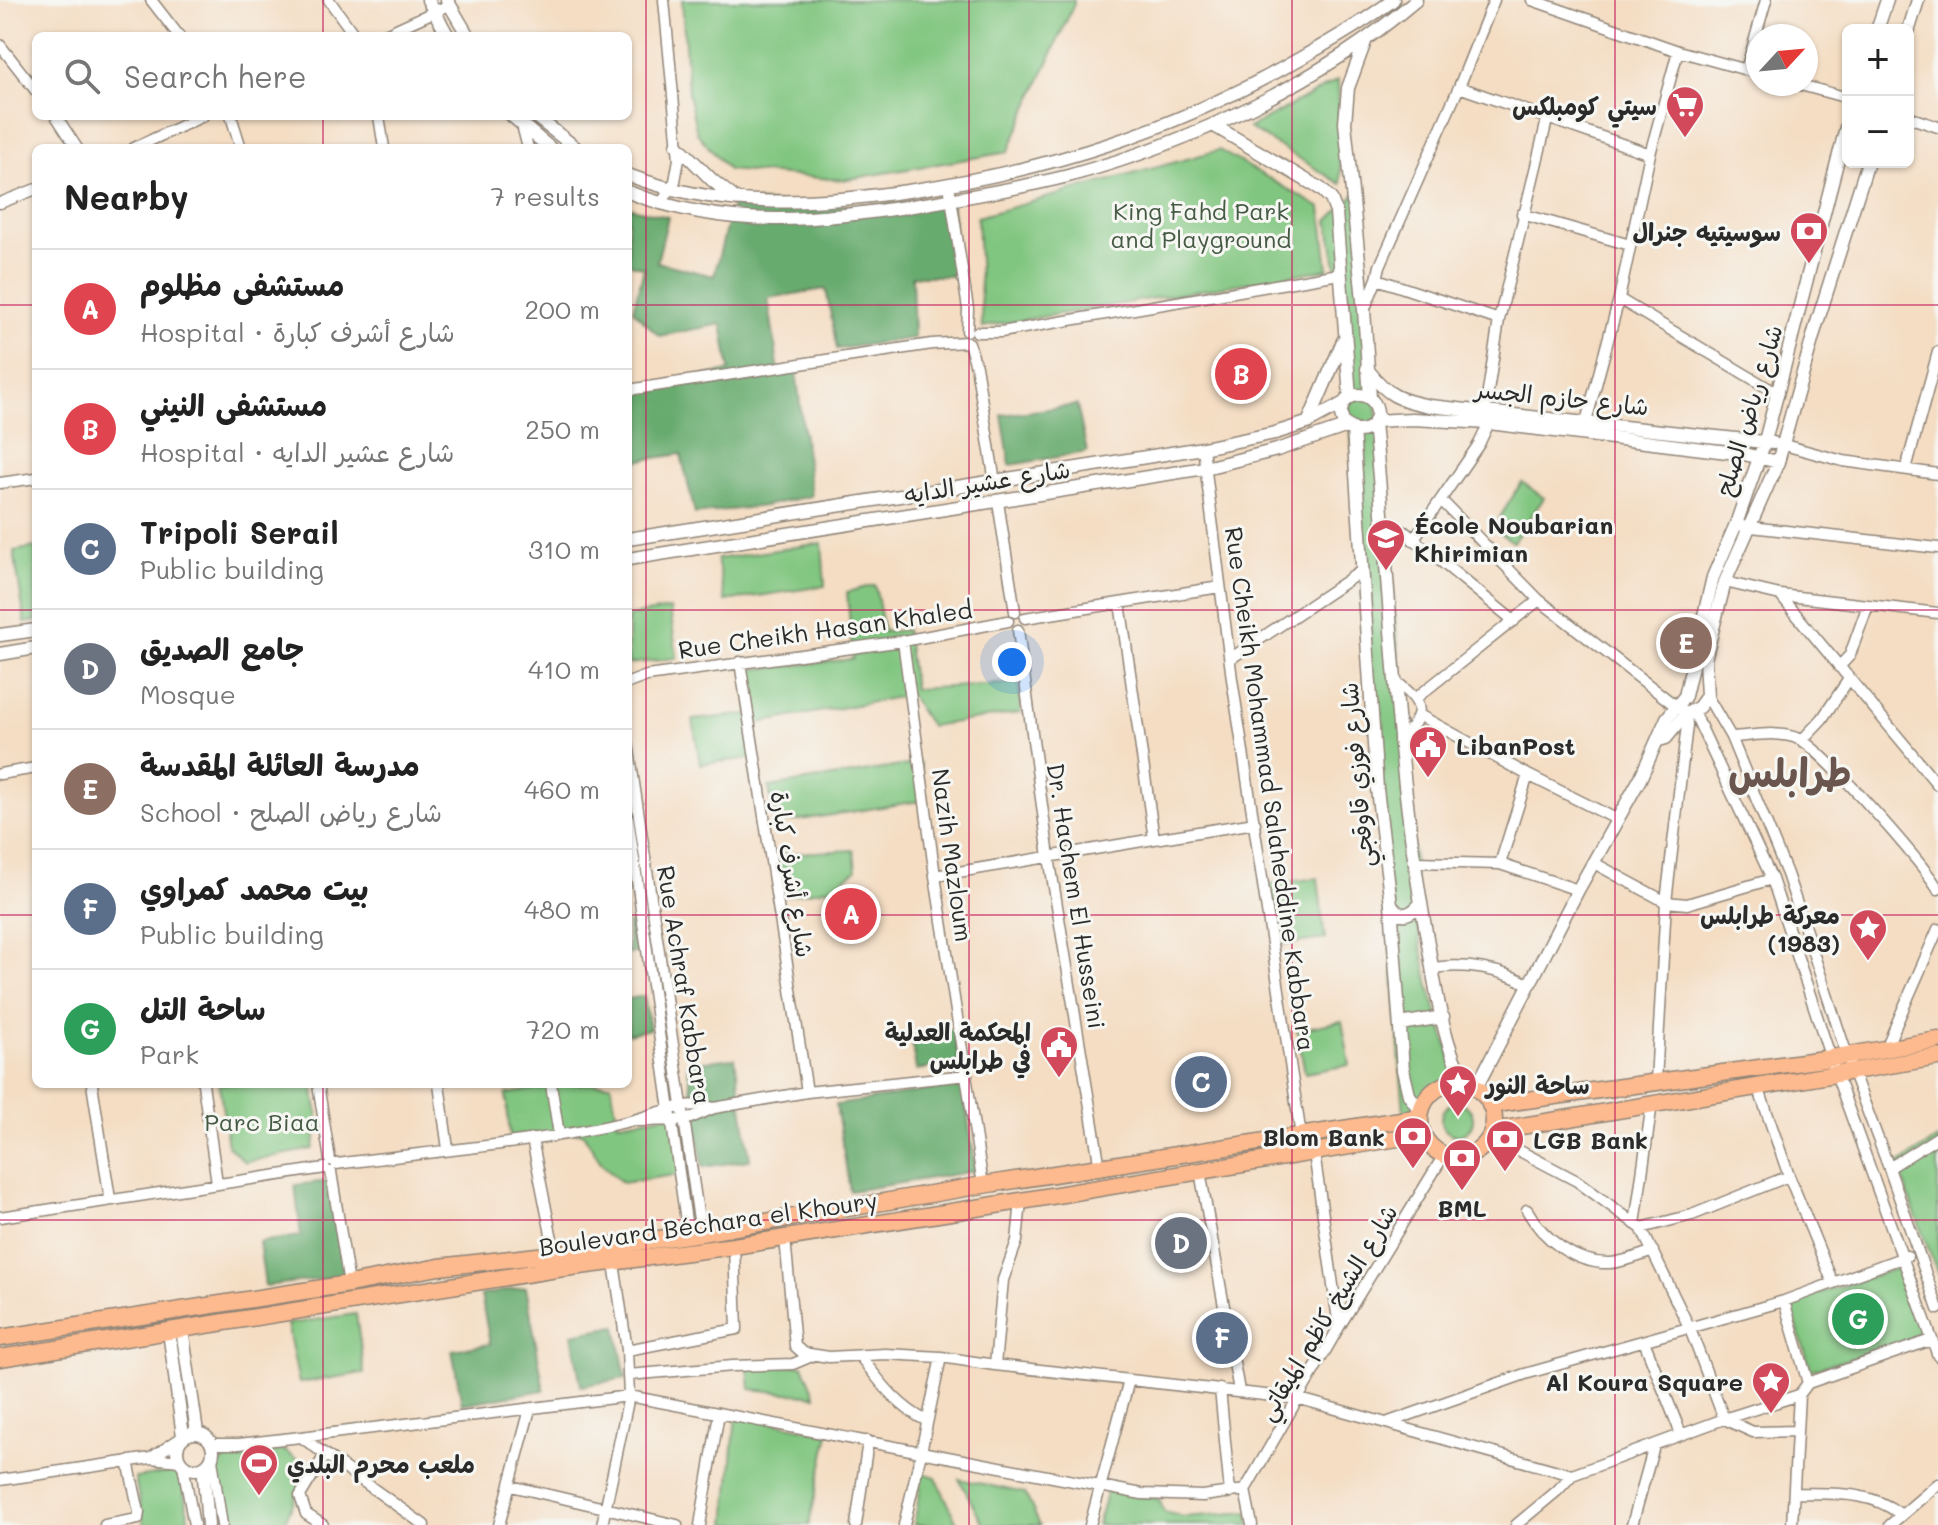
<!DOCTYPE html>
<meta charset="utf-8">
<style>
body{margin:0;font-family:Mali,"Playpen Sans Arabic",sans-serif;background:#f2f2f2;color:#222}
.controls{position:absolute;right:24px;top:24px;display:grid;overflow:hidden;border-radius:12px;box-shadow:0 2px 6px #0004}
.controls button{width:72px;height:72px;display:grid;place-items:center;padding:0;border:0;border-bottom:2px solid #e0e0e0;background:#fff;color:#222;font:40px sans-serif}
.compass{position:absolute;left:1746px;top:24px;width:72px;height:72px;border-radius:50%;background:#fff;box-shadow:0 2px 6px #0004;rotate:64deg}
.you{position:absolute;left:1012px;top:662px;width:28px;height:28px;margin:-20px;border:6px solid #fff;border-radius:50%;background:#1a73e8;box-shadow:0 0 0 12px #1a73e833}
.badge{display:grid;place-items:center;width:52px;height:52px;border-radius:50%;background:#1a73e8;color:#fff;font-size:26px;font-weight:700}
.pin{position:absolute;translate:-50% -50%;border:4px solid #fff;box-shadow:0 2px 8px #0006}
.list{margin:0;padding:0;list-style:none}
h2{display:flex;justify-content:space-between;align-items:center;height:104px;margin:0;padding:0 32px;font-size:34px}
h2 small{font-size:26px;font-weight:400;color:#767676}
.list li{display:grid;grid-template-columns:52px 1fr auto;gap:24px;align-items:center;box-sizing:border-box;height:120px;padding:0 32px;border-top:2px solid #e0e0e0}
.list b{display:block;font-size:30px;white-space:nowrap}
.list p{margin:0;font-size:26px;white-space:nowrap;color:#767676}
.list em{font-size:26px;font-style:normal;color:#767676}
.icon{flex:none;width:44px;height:44px;fill:none;stroke:currentColor;stroke-width:2;stroke-linecap:round;stroke-linejoin:round}
.map{position:relative;flex:none;width:1938px;height:1525px;overflow:hidden}
.search{position:absolute;background:#fff;box-shadow:0 2px 6px #0004;left:32px;top:32px;width:600px;height:88px;display:flex;align-items:center;gap:20px;box-sizing:border-box;padding:0 28px;border-radius:12px;color:#767676;font-size:30px}
.panel{position:absolute;background:#fff;box-shadow:0 2px 6px #0004;left:32px;top:144px;width:600px;height:944px;border-radius:12px}
.map>svg:first-child{display:block}
</style>
<div class="map">
<svg width="1938" height="1525" viewBox="0 0 1938 1525">
<rect width="100%" height="100%" fill="#f6f6f2"/>
<filter id="ink" filterUnits="userSpaceOnUse"><feTurbulence type="fractalNoise" baseFrequency=".0125" numOctaves="2"/><feDisplacementMap in="SourceGraphic" scale="16" xChannelSelector="R" yChannelSelector="G"/><feConvolveMatrix kernelMatrix="1 2 1 2 8 2 1 2 1" color-interpolation-filters="sRGB"/></filter>
<filter id="wash" filterUnits="userSpaceOnUse"><feTurbulence type="fractalNoise" baseFrequency=".006" numOctaves="4" result="noise"/><feDisplacementMap in="SourceGraphic" scale="32" xChannelSelector="R" yChannelSelector="G"/><feGaussianBlur stdDeviation="1.8" result="paint"/><feColorMatrix in="noise" values="0 0 0 0 0 0 0 0 0 0 0 0 0 0 0 0 0 1.4 0 .05"/><feComposite in="paint" operator="in"/></filter>
<g filter="url(#wash)">
<rect width="100%" height="100%" fill="#f4ddc3"/>
<!-- green -->
<path fill="#81c680" stroke="#567856" stroke-width="2" d="M682,0H1074V4L1008,152L843,180L728,170L697,133L688,93Z
M1338,80L1341,184L1249,128Z
M1219,150L1321,208L1328,269L982,327L977,217Z
M1358,191L1401,682L1419,934L1429,986L1458,1080L1440,1090L1405,1127L1339,282L1328,221Z
M1522,482L1544,498L1513,542L1493,528Z
M822,543L825,586L725,601L717,559Z
M36,547V621L25,623L14,551Z
M875,585L884,632L906,630L914,689L1019,683L1021,713L930,726L910,695L753,724L755,758L700,764L693,720L749,714L746,670L853,659L847,592Z
M670,609L677,658L628,664V616Z
M920,763L926,800L775,824L769,787Z
M854,850L856,870L831,888L784,896L778,854Z
M1318,878L1325,939L1281,945L1269,884Z
M1342,1021L1350,1065L1305,1073L1297,1030Z
M219,1084H313L319,1124L313,1149L245,1162L228,1146Z
M569,1084H611L618,1123L677,1114L688,1173L622,1183L602,1164L582,1132L510,1136L506,1094Z
M1441 1119a16 16 0 1 1 32 0a16 16 0 1 1-32 0Z
M1938,1139V1275L1897,1165Z
M1901,1267L1926,1336L1811,1370L1789,1303Z
M356,1314L364,1373L299,1383L287,1324Z
M803,1365L816,1396L750,1389L748,1368Z
M736,1415L829,1433L809,1525L726,1524Z
M283,1450L309,1468L283,1525H225L217,1468L225,1459Z
M180,1471L190,1525H144L135,1478Z
M923,1473L936,1477L958,1525H914Z
M959,1479L1025,1493L1040,1525H984Z
M1107,1491L1159,1499L1164,1512L1184,1517L1248,1512L1251,1525H1097Z"/>
<!-- forest -->
<path fill="#68ab6e" stroke="#4a6b4c" stroke-width="2" d="M951,198L959,276H912L914,338L837,349L826,289L768,298L779,372L796,370L811,496L764,506L695,514L681,454L628,462V390L730,371L722,324L659,336L633,310L644,268L628,263V207L668,217L657,262L714,276L733,200L818,206L885,204Z
M1077,405L1087,452L1010,465L1002,415Z
M636,923L641,952L628,954V924Z
M644,996L650,1029L628,1034V999Z
M954,1029L959,1065L916,1070L911,1034Z
M735,1058L750,1160L703,1167L687,1063Z
M963,1085L976,1171L850,1191L836,1105Z
M335,1180L348,1276L265,1286L259,1242L301,1236L295,1185Z
M526,1287L544,1390L462,1404L452,1350L490,1344L481,1295Z
M616,1326L626,1378L581,1386L572,1334Z"/>
</g>
<g filter="url(#ink)">
<g fill="none" stroke-linecap="round" stroke-linejoin="round">
<!-- minor casing -->
<g stroke="#908477" stroke-width="13">
<path id="minor" d="M151,0L179,36
M329,0L355,36
M1532,0L1678,51L1758,73
M381,36L449,5
M0,45L36,91
M1746,70L1766,0
M1797,84L1848,98
M1459,87L1650,154
M56,116L77,148
M231,116L241,148
M379,116L384,148
M1908,117L1938,127
M522,125L528,148
M134,148L203,116
M949,185L968,309L967,331
M0,203L36,189
M661,204L675,181L679,159L664,0
M1522,214L1630,245
M1377,279L1499,320
M1619,299L1778,394
M1365,308L1377,279L1380,266L1459,87L1494,0
M977,332H1001L1339,274
M969,343L976,366L995,482
M628,390L932,344L967,342
M1485,411L1499,320L1547,120
M1586,422L1619,299L1650,154L1678,51
M1784,445L1843,461L1938,474
M1203,448L1232,679L1301,1136
M1906,469L1938,352
M0,483L36,478
M1442,501L1539,600L1686,714L1687,725L1666,902L1656,1081
M998,502L1015,612
M1383,526H1391L1405,532L1514,621
M1742,526L1938,548
M1413,540L1479,444L1489,423
M1725,582L1780,595L1938,613
M1780,595L1938,785
M1025,618L1220,587
M1018,630L1049,857L1100,1168
M903,641L935,876L983,1185
M1230,659L1363,570
M740,662L807,1092
M1839,667L1850,655L1868,605
M1395,681C1426,704 1426,714 1399,741
M628,683L647,676L903,641L1008,621
M1707,696L1731,737L1787,874L1852,1070L1889,1168L1938,1309
M1416,698L1539,600
M1693,710L1772,879L1836,1074L1938,1356
M1419,715L1528,775L1618,820
M1731,737C1753,736 1779,730 1799,739C1822,749 1924,864 1938,889
M1802,740L1822,719L1849,679
M628,743L701,1233
M0,774L36,768
M628,818L688,1235
M1154,839L1255,823
M1415,862L1500,864L1578,890
M1594,863L1666,902L1687,904L1772,879
M1500,864L1528,775
M935,876L1154,839L1120,603
M1433,968C1465,963 1501,969 1530,985
M1886,1048L1938,929
M92,1084L110,1199
M203,1084L217,1183
M318,1084L330,1160
M439,1084L448,1149
M551,1084L559,1135
M1758,1087L1789,1176L1833,1283
M638,1121L686,1120L714,1108L807,1092L967,1075
M1489,1138L1514,1148L1577,1181L1641,1228L1690,1329L1724,1419L1753,1432L1796,1431
M532,1139L556,1259
M1314,1153L1339,1327
M336,1164C434,1151 534,1144 630,1121C656,1115 686,1099 714,1108
M1889,1168L1938,1137
M1200,1171L1239,1391
M331,1172L349,1284
M1527,1210C1543,1239 1575,1264 1610,1263C1624,1262 1639,1256 1653,1251
M0,1217L325,1168
M1635,1224L1652,1103
M1641,1228L1692,1215L1789,1176
M785,1238L795,1346L803,1353L829,1357L885,1354L941,1357L995,1365L1300,1399L1572,1475L1724,1419L1799,1395
M1784,1301L1808,1383L1799,1395L1792,1525
M1644,1341L1681,1434
M627,1350L737,1329L734,1246
M860,1356C880,1382 898,1407 927,1421
M995,1365L1003,1280L1017,1241L1021,1201
M628,1375L733,1366L793,1364L812,1356
M1808,1383L1931,1340
M1220,1389L1230,1493
M1389,1422L1525,1374L1784,1301L1907,1256
M301,1437L424,1525
M212,1444H239L301,1437L629,1396L921,1452L941,1357
M151,1458L181,1438
M212,1459L222,1525
M183,1465L194,1525
M0,1480L151,1458L180,1461
M511,1486L677,1525
M1245,1490L1339,1327L1444,1155
M1245,1490L1252,1525
M1795,1493C1832,1494 1870,1490 1900,1514
M105,1525L138,1519L139,1512L128,1461
M323,1525L306,1514L300,1496L325,1455
M499,1525L530,1409
M602,1525L629,1396L627,1350L614,1263
M700,1525L719,1413
M856,1525L868,1441
M904,1525L921,1452L1142,1494L1203,1496L1245,1490
M1090,1525L1129,1380
M1516,1525L1557,1491L1572,1475
M1632,1525L1654,1446
M1890,1525L1938,1484"/>
</g>
<!-- tertiary casing -->
<g stroke="#908477" stroke-width="15">
<path id="tertiary" d="M428,0L448,36
M447,0L468,36
M1877,30L1887,0
M1908,32L1918,0
M1365,42L1348,88L1345,123L1364,310L1370,398
M512,116L550,148
M535,116L576,148
M1213,125L1321,189L1331,199L1336,212L1350,397
M677,145L712,180L737,200
M628,175C719,210 813,205 908,191C1050,170 1176,130 1301,58C1333,40 1364,22 1393,0
M628,192C729,231 822,221 925,204C973,196 1021,188 1068,176C1192,142 1318,84 1416,0
M1367,369C1388,396 1398,400 1430,406L1773,443
M1341 413a18 18 0 1 1 36 0a18 18 0 1 1-36 0Z
M1375,421L1412,419L1489,423L1744,454L1778,462
M1308,423L1343,341
M1374,423C1391,593 1395,763 1426,932C1435,982 1441,1039 1465,1084
M1353,429L1377,789L1391,904L1403,1070L1409,1095L1421,1112
M628,539L1203,448L1275,433L1307,423L1344,403
M628,559L1205,468L1277,450L1348,426
M0,635L36,630
M0,654L36,648
M1659,740L1666,738L1686,714L1699,707L1707,696L1705,659L1725,582L1778,462L1816,326L1868,162
M1391,904C1400,920 1411,915 1421,903
M1400,1024L1443,1017
M1476,1088L1578,890L1640,779L1667,718L1685,696L1713,577L1736,524L1765,441L1848,120
M182,1329L197,1432
M169,1331L183,1436
M177 1451a18 18 0 1 1 36 0a18 18 0 1 1-36 0Z
M207,1465L204,1477L208,1525"/>
</g>
<!-- trunk casing -->
<g stroke="#908477" stroke-width="19">
<path id="trunk" d="M1420 1120a37 37 0 1 1 74 0a37 37 0 1 1-74 0Z
M1490,1105L1831,1058L1938,1040
M1492,1131L1938,1057
M0,1338L349,1284L439,1267L555,1254L701,1233L983,1185L1420,1117
M0,1358L557,1269L734,1246L1021,1201L1422,1134"/>
</g>
<!-- minor -->
<use href="#minor" stroke="#fff" stroke-width="10"/>
<!-- tertiary -->
<use href="#tertiary" stroke="#fff" stroke-width="12"/>
<!-- trunk -->
<use href="#trunk" stroke="#fcba8e" stroke-width="16"/>
</g>
</g>
<!-- grid -->
<path fill="none" stroke="#c2185b" stroke-width="2" stroke-opacity="0.55" d="M323,0V36M646,0V1525M969,0V1525M1292,0V1525M1615,0V1525M323,116V148M0,305H36M628,305H1938M0,610H36M628,610H1938M0,915H36M628,915H1938M323,1084V1525M0,1220H1938"/>
<!-- icons -->
<defs>
<g id="supermarket-pin" transform="scale(2)"><path d="M0 17L-7.5 6A9.5 9.5 0 1 1 7.5 6Z" fill="#d1495b" stroke="#f6f6f2"/><path d="M-6-5.5h2.5l.6 2H6L4.5 2H-2.5L-4.4-4H-6ZM-1.5 3.2a1.3 1.3 0 1 0 .1 0ZM3 3.2a1.3 1.3 0 1 0 .1 0Z" fill="#fff"/></g>
<g id="bank-pin" transform="scale(2)"><path d="M0 17L-7.5 6A9.5 9.5 0 1 1 7.5 6Z" fill="#d1495b" stroke="#f6f6f2"/><path d="M-6-4H6V4H-6ZM0-2.3a2.3 2.3 0 1 0 0 4.6a2.3 2.3 0 1 0 0-4.6Z" fill="#fff"/></g>
<g id="school-pin" transform="scale(2)"><path d="M0 17L-7.5 6A9.5 9.5 0 1 1 7.5 6Z" fill="#d1495b" stroke="#f6f6f2"/><path d="M0-5L7-2L0 1L-7-2ZM-4 1L0 2.5L4 1V4Q0 6-4 4Z" fill="#fff"/></g>
<g id="civic-pin" transform="scale(2)"><path d="M0 17L-7.5 6A9.5 9.5 0 1 1 7.5 6Z" fill="#d1495b" stroke="#f6f6f2"/><path d="M-.6-6.5H3V-4.5H.6V-3L4-1V1h2V6H-6V1h2V-1L-.6-3ZM-1.2 2.5V6h2.4V2.5Z" fill="#fff"/></g>
<g id="sight-pin" transform="scale(2)"><path d="M0 17L-7.5 6A9.5 9.5 0 1 1 7.5 6Z" fill="#d1495b" stroke="#f6f6f2"/><path d="M0-6L1.8-2.2L6-1.7L2.9 1.2L3.7 5.4L0 3.3L-3.7 5.4L-2.9 1.2L-6-1.7L-1.8-2.2Z" fill="#fff"/></g>
<g id="stadium-pin" transform="scale(2)"><path d="M0 17L-7.5 6A9.5 9.5 0 1 1 7.5 6Z" fill="#d1495b" stroke="#f6f6f2"/><path d="M0-5a6.5 5 0 1 0 0 10a6.5 5 0 1 0 0-10ZM-3.5-1.8h7v3.6h-7Z" fill="#fff"/></g>
</defs>
<g fill-rule="evenodd">
<use href="#supermarket-pin" x="1685" y="105"/>
<use href="#bank-pin" x="1809" y="231"/>
<use href="#school-pin" x="1386" y="538"/>
<use href="#civic-pin" x="1428" y="745"/>
<use href="#sight-pin" x="1868" y="928"/>
<use href="#civic-pin" x="1059" y="1045"/>
<use href="#sight-pin" x="1458" y="1084"/>
<use href="#bank-pin" x="1413" y="1136"/>
<use href="#bank-pin" x="1505" y="1139"/>
<use href="#bank-pin" x="1462" y="1158"/>
<use href="#sight-pin" x="1771" y="1381"/>
<use href="#stadium-pin" x="259" y="1463"/>
</g>
<g text-anchor="middle" dominant-baseline="central" stroke-width="6" stroke-linejoin="round" paint-order="stroke">
<!-- poi labels -->
<g font-size="24" font-weight="bold" fill="#2b2b2b" stroke="#f6f6f2" text-anchor="end">
<text x="1657" y="105">سيتي كومبلكس</text>
<text x="1781" y="231">سوسيتيه جنرال</text>
<text x="1414" y="524" text-anchor="start">École Noubarian<tspan x="1414" dy="28">Khirimian</tspan></text>
<text x="1456" y="745" text-anchor="start">LibanPost</text>
<text x="1840" y="914">معركة طرابلس<tspan x="1840" dy="28">(1983)</tspan></text>
<text x="1031" y="1031">المحكمة العدلية<tspan x="1031" dy="28">في طرابلس</tspan></text>
<text x="1486" y="1084" text-anchor="start">ساحة النور</text>
<text x="1385" y="1136">Blom Bank</text>
<text x="1533" y="1139" text-anchor="start">LGB Bank</text>
<text x="1462" y="1207" text-anchor="middle">BML</text>
<text x="1743" y="1381">Al Koura Square</text>
<text x="287" y="1463" text-anchor="start">ملعب محرم البلدي</text>
</g>
<!-- park labels -->
<g font-size="24" fill="#455a44" stroke="#f6f6f2">
<text x="1201" y="210">King Fahd Park<tspan x="1201" dy="28">and Playground</tspan></text>
<text x="262" y="1121">Parc Biaa</text>
</g>
<!-- street labels -->
<g font-size="24" fill="#2b2b2b" stroke="#f6f6f2">
<text transform="translate(1562 397) rotate(6)">شارع حازم الجسر</text>
<text transform="translate(1748 410) rotate(-73)">شارع رياض الصلح</text>
<text transform="translate(987 481) rotate(-9)">شارع عشير الدايه</text>
<text transform="translate(825 629) rotate(-8)">Rue Cheikh Hasan Khaled</text>
<text transform="translate(1356 775) rotate(-95)">شارع فوزي قاوقجي</text>
<text transform="translate(1271 789) rotate(82)">Rue Cheikh Mohammad Salaheddine Kabbara</text>
<text transform="translate(953 855) rotate(82)">Nazih Mazloum</text>
<text transform="translate(793 874) rotate(81)">شارع أشرف كبارة</text>
<text transform="translate(1077 896) rotate(81)">Dr. Hachem El Husseini</text>
<text transform="translate(685 985) rotate(81)">Rue Achraf Kabbara</text>
<text transform="translate(708 1223) rotate(-8)">Boulevard Béchara el Khoury</text>
<text transform="translate(1327 1312) rotate(-59)">شارع الشيخ كاظم الميقاتي</text>
</g>
<!-- town labels -->
<g font-size="40" font-weight="bold" fill="#6a564e" stroke="#f6f6f2">
<text x="1790" y="771">طرابلس</text>
</g>
</g>
</svg>
<div class="controls">
<button>+</button>
<button>−</button>
</div>
<svg class="compass" viewBox="-18 -18 36 36"><path d="M0-13l5 13h-10z" fill="#e53935"/><path d="M0 13l5-13h-10z" fill="#767676"/></svg>
<div class="you"></div>
<div class="pin badge" style="left:851px;top:914px;background:#e0444e">A</div>
<div class="pin badge" style="left:1241px;top:374px;background:#e0444e">B</div>
<div class="pin badge" style="left:1201px;top:1082px;background:#5c6f8a">C</div>
<div class="pin badge" style="left:1181px;top:1243px;background:#6b7280">D</div>
<div class="pin badge" style="left:1686px;top:643px;background:#8d6e63">E</div>
<div class="pin badge" style="left:1222px;top:1338px;background:#5c6f8a">F</div>
<div class="pin badge" style="left:1858px;top:1319px;background:#2e9e5b">G</div>
<div class="search"><svg class="icon" aria-label="search" viewBox="0 0 24 24"><circle cx="10" cy="10" r="6"/><path d="M15 15l6 6"/></svg>Search here</div>
<section class="panel">
<h2>Nearby<small>7 results</small></h2>
<ul class="list">
<li><span class="badge" style="background:#e0444e">A</span><div><b>مستشفى مظلوم</b><p>Hospital · شارع أشرف كبارة</p></div><em>200 m</em></li>
<li><span class="badge" style="background:#e0444e">B</span><div><b>مستشفى النيني</b><p>Hospital · شارع عشير الدايه</p></div><em>250 m</em></li>
<li><span class="badge" style="background:#5c6f8a">C</span><div><b>Tripoli Serail</b><p>Public building</p></div><em>310 m</em></li>
<li><span class="badge" style="background:#6b7280">D</span><div><b>جامع الصديق</b><p>Mosque</p></div><em>410 m</em></li>
<li><span class="badge" style="background:#8d6e63">E</span><div><b>مدرسة العائلة المقدسة</b><p>School · شارع رياض الصلح</p></div><em>460 m</em></li>
<li><span class="badge" style="background:#5c6f8a">F</span><div><b>بيت محمد كمراوي</b><p>Public building</p></div><em>480 m</em></li>
<li><span class="badge" style="background:#2e9e5b">G</span><div><b>ساحة التل</b><p>Park</p></div><em>720 m</em></li>
</ul>
</section>
</div>
